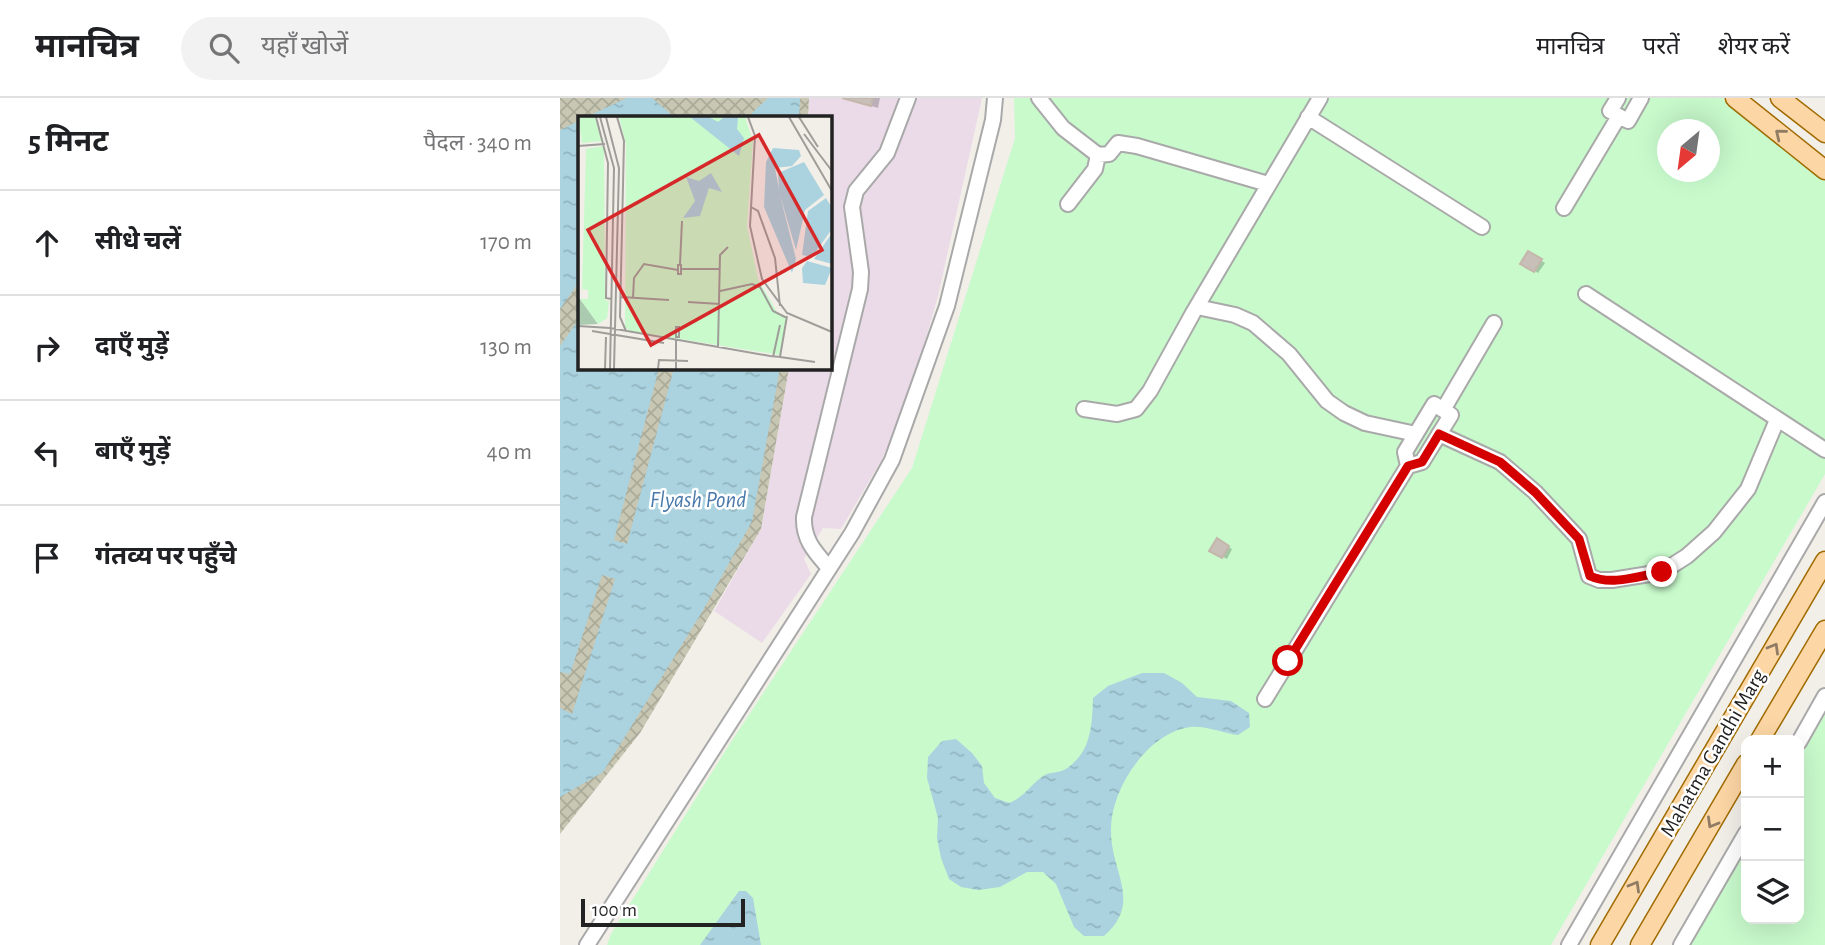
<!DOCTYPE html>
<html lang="hi">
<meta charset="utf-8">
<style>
body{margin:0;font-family:"Alegreya Sans","Noto Sans Devanagari",sans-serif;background:#f2f2f2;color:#202124}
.controls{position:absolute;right:21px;bottom:21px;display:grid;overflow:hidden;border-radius:14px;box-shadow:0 7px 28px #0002}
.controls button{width:63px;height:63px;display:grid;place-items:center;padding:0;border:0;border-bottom:2px solid #e0e0e0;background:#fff;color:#202124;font:35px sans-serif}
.compass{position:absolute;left:1097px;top:21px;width:63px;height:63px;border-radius:50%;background:#fff;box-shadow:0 7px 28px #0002;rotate:209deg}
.scale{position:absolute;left:21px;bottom:18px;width:164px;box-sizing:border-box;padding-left:7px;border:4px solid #222;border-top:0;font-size:19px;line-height:24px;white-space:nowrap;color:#222;-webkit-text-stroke:5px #fff;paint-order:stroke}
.stop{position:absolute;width:21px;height:21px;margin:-16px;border:5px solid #d40000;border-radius:50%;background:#fff}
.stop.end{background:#d40000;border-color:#fff;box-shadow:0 2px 7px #0008}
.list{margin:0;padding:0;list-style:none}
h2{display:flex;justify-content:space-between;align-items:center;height:91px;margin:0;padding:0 28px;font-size:30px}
h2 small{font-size:23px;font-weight:400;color:#757577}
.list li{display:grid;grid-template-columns:46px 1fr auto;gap:21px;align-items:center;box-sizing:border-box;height:105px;padding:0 28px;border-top:2px solid #e0e0e0}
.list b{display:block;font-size:26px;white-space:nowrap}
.list em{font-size:23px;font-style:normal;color:#757577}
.icon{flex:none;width:38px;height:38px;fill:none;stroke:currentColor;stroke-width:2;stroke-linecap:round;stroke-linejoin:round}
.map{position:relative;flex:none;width:1265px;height:847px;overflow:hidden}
header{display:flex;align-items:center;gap:42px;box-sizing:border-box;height:98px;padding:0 35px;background:#fff;border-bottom:2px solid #e0e0e0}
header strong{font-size:33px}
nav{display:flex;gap:38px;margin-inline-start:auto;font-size:24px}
.search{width:490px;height:63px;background:#f2f2f2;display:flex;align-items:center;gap:18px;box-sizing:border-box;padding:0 24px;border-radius:38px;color:#757577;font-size:26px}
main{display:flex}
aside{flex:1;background:#fff}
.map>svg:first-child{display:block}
</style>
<header>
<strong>मानचित्र</strong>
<div class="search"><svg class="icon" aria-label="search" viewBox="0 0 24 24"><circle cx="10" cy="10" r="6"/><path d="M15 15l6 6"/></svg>यहाँ खोजें</div>
<nav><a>मानचित्र</a><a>परतें</a><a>शेयर करें</a></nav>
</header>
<main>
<aside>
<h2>5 मिनट<small>पैदल · 340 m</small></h2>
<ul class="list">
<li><svg class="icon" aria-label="ahead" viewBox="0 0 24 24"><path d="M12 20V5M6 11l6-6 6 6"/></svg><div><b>सीधे चलें</b></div><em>170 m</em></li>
<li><svg class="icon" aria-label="right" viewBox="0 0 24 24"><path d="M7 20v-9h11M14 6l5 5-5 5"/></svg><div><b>दाएँ मुड़ें</b></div><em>130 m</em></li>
<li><svg class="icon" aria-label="left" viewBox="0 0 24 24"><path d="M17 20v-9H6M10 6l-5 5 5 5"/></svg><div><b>बाएँ मुड़ें</b></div><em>40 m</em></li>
<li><svg class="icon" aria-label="arrive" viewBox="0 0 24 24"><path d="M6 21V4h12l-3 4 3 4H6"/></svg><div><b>गंतव्य पर पहुँचे</b></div></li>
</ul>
</aside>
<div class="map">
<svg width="1265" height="847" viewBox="0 0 1265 847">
<defs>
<pattern id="construction-cross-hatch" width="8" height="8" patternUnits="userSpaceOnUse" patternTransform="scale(1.75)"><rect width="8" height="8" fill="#c7c7b4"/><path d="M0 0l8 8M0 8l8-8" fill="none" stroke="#abab9a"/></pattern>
<pattern id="water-ripples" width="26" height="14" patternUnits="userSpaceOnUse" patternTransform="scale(1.75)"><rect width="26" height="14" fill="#aad3df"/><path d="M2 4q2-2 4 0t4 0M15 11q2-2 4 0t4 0" fill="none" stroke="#92b5bf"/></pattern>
</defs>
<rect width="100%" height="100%" fill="#f2efe9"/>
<!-- industrial -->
<path fill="#ebdbe8" d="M249,0H422L378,198L350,296L321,363L281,431L263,430L244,461L251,476L202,545L154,513L201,431L229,270H270V19H248Z"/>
<!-- construction -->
<path fill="url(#construction-cross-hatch)" d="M0,0H249L248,19H19V270H229L201,431L80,635L0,736Z"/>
<!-- park -->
<path fill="#c8facc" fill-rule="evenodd" d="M454,0H1162L1265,81V376L991,847H47L51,836L169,647L352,370L455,40ZM1108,32H1150V74H1108Z
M1265,611V847H1131L1186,749V821H1239V657Z"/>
<!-- water -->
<path fill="url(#water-ripples)" d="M67,0H92L114,19H26Z
M208,0H240L239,19H188Z
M19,23V184L0,211V32Z
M19,221V270H99L54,442L67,446L114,270H220L192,423L142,514L43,674L0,699V610L12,616L55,481L42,477L10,576L0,574V248Z
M582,575H604L622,585L637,599L671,603L689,615L690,629L678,637C664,635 644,627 630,629C587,635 550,692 551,733C551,775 583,804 544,838H524L514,829L496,786L483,774H467L440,789L418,792L401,789L389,781L381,760L377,740L378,720L367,680L368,659L382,643L396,641L412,655L422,668L424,685L435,700L449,705C466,698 470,687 483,678C489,674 497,675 504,672C531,656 532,629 533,600L548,588Z
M179,793H186L193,800L201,847H140Z"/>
<!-- shadow -->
<path fill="#0003" d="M285,0H320L318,10Z
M969,155L985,165L978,175L963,165Z
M657,443L672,451L667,461L652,453Z"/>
<!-- building -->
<path fill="#c7bfb8" stroke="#c4b6ab" stroke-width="2" d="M282,0H313L311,8Z
M968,153L982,161L974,174L960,166Z
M657,440L669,448L662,460L649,453Z"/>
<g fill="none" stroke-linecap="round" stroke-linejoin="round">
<!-- minor casing -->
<g stroke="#a9a9a9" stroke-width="18">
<path id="minor" d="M479,0L503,30L538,57L549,56L558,45L577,48L708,86
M1058,0L1050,13L1068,23L1081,0
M748,19L922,129
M508,106L535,71L538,57
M1004,110L1059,18
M1026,196L1265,352
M637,209L675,217L693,225L729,256L767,303L784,315L805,325L856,336
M874,306L891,317L862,364L848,368L845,354Z
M524,311L557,316L576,311L590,293L633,215L760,0
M883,312L934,225
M879,336L940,364L975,394L1019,441L1029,478L1039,482H1052L1102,474L1127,458L1154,434L1188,391L1217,322
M269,470C255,454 243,442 244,419L300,191L301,174L292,109L296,93L327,55L348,0
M705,601L848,368
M1239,644L1265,598
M27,847L292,435L332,362L387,208L433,22L435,0
M1009,847L1265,404
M1121,847L1186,735"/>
</g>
<!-- major casing -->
<g stroke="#a06b00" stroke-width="21">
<path id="major" d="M1175,0L1265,72
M1220,0L1265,35
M1200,642L1265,532
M1040,847L1265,463
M1080,847L1186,666"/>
</g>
<!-- minor -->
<use href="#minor" stroke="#fff" stroke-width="14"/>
<!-- major -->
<use href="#major" stroke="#fcd6a4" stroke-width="18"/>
</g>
<!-- one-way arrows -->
<defs><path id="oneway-chevron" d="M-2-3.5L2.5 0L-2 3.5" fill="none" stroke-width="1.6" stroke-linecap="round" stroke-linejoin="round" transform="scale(1.75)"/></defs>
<g stroke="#8f7c63">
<use href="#oneway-chevron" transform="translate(1220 36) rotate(-141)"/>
<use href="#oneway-chevron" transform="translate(1214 550) rotate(-60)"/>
<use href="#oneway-chevron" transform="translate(1152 725) rotate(120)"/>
<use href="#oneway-chevron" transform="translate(1075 788) rotate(-60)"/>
</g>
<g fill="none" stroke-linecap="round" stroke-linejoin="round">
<!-- route -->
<path stroke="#d40000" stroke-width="9" d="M728,563L848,368L862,364L879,336L940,364L975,394L1019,441L1030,478C1052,488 1078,478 1102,474"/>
</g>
<g text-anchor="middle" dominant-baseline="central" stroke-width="5" stroke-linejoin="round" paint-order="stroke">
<!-- street labels -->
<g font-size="21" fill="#222" stroke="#fff">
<text transform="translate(1153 655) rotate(-60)">Mahatma Gandhi Marg</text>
</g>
<!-- water labels -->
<g font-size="23" font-style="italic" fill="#4a7aab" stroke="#fff">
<text x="138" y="402">Flyash Pond</text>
</g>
</g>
<!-- overview -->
<g transform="translate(18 18)">
<rect width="254" height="254" fill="#f2efe9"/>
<path d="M0,178L2,183L20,208L0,209Z" fill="#aacbaf"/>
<path d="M0,1H17L24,25L4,27ZM41,1H167L175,25L169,110L180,163L199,196L208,202L202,239L52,215L47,211L48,28ZM26,30L27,184L31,185L29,202L20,208L2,183H10V174L4,173L8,33Z" fill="#c8facc"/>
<path d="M112,1H131L140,6L146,1H160L159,13L166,22L161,40ZM195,32L221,34L223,40L214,50L197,52L201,73L200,57L226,46L246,79L227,94L218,134L202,79L218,143L214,157L186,91L188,46ZM133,57L144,76L131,72L122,100L105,102L117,85L108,61L121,65ZM248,82L254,92V113L234,141L224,139L230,95ZM254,117V148L236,143ZM229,145L254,152L247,169L225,167L224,152Z" fill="#aad3df"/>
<path fill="none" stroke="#9f9d99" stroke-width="2" d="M18,1L30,47L28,182L33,183M22,1L36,52L32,253M28,1L41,52L36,253M39,1L46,25L42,201L48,215M170,1L177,20L172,110L184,163L209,197L254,216M211,1L254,75M221,1L240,31M226,18L254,55M0,30L27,28M173,91L180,95L197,142L202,190M102,148L104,105M100,149H103V158H100ZM103,153H142M142,175L174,168L182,171L195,195L209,202M43,181L91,184M55,182L56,162L66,148L100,154M110,186L142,188M0,210L32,212L192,240M98,211H101V221H98ZM14,215L86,227M140,231L142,139L150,131M192,240L202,241L209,200M195,241L202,209M202,241L237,246M27,253L28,221M80,253L81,244L110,245M98,253V224"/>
<path fill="#d62828" fill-opacity="0.15" stroke="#d62828" stroke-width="3.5" d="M181,19L244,134L73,229L10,114Z"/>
<rect width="254" height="254" fill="none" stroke="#222" stroke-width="3.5"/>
</g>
</svg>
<div class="controls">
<button>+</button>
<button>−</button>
<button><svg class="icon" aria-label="layers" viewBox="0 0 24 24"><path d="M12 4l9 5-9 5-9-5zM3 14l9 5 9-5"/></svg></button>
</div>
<svg class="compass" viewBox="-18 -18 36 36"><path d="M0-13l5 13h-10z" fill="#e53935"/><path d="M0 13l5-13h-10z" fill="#757577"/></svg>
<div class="scale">100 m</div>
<div class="stop" style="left:728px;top:563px"></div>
<div class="stop end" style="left:1102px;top:474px"></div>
</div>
</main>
